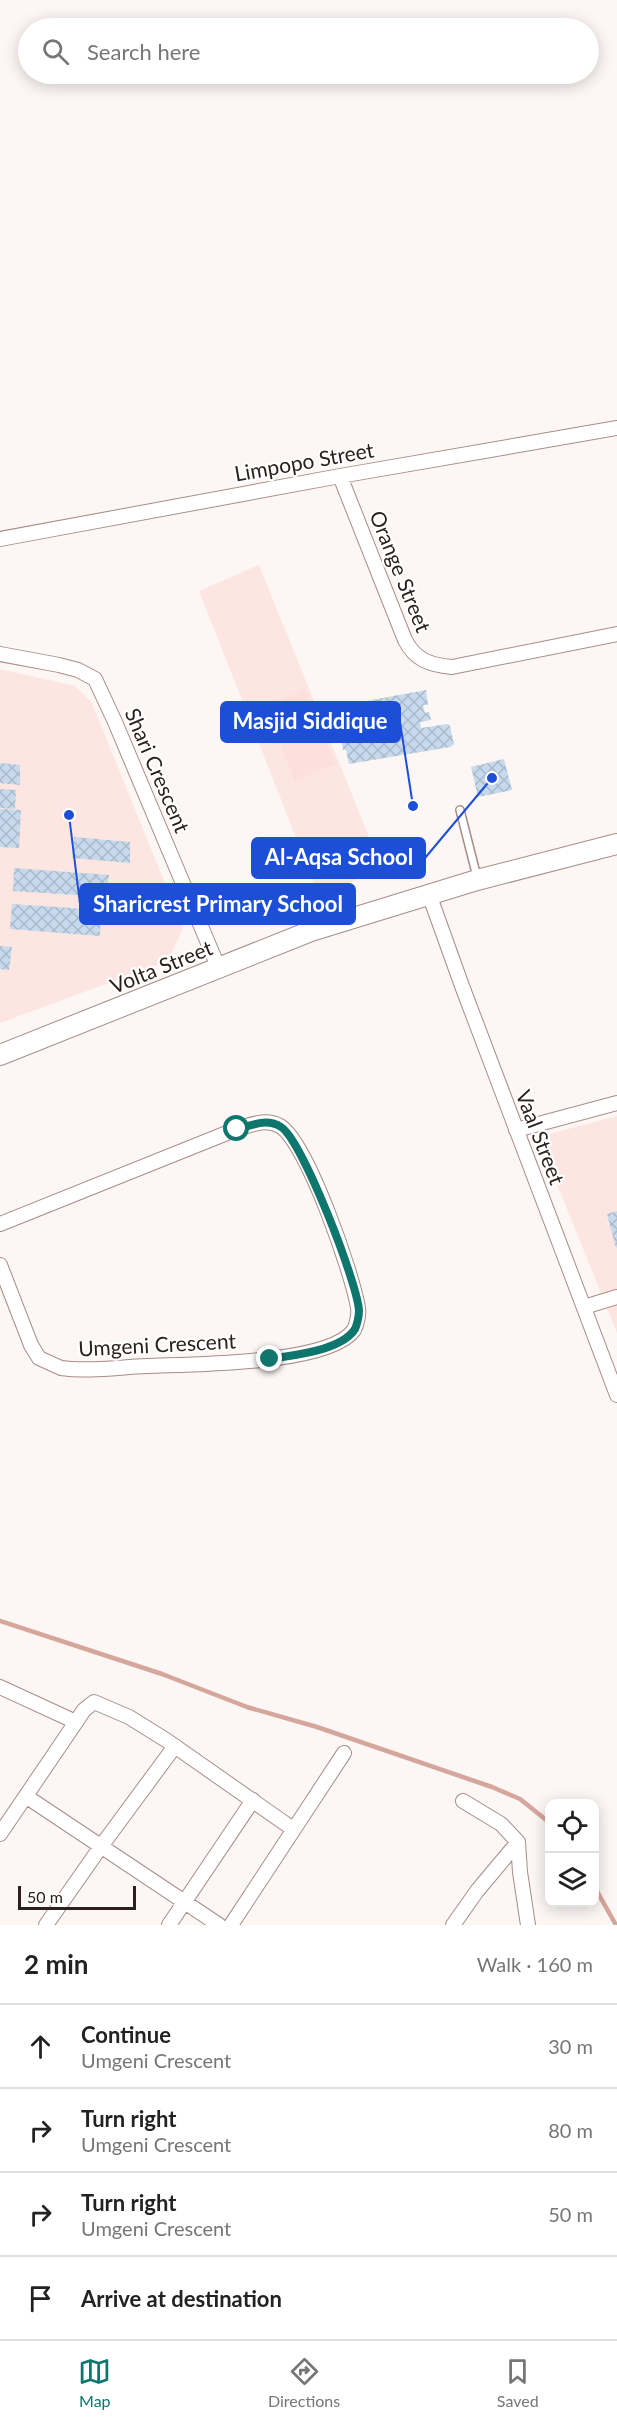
<!DOCTYPE html>
<meta charset="utf-8">
<style>
body{margin:0;font-family:Lato,sans-serif;background:#f6f6f6;color:#222}
.controls{position:absolute;right:18px;bottom:18px;display:grid;overflow:hidden;border-radius:12px;box-shadow:0 3px 15px #0003}
.controls button{width:54px;height:54px;display:grid;place-items:center;padding:0;border:0;border-bottom:2px solid #e0e0e0;background:#fff;color:#222;font:30px sans-serif}
.scale{position:absolute;left:18px;bottom:15px;width:118px;box-sizing:border-box;padding-left:6px;border:3px solid #2b201e;border-top:0;font-size:16px;line-height:21px;white-space:nowrap;color:#2b201e;-webkit-text-stroke:4px #fff;paint-order:stroke}
.stop{position:absolute;width:18px;height:18px;margin:-14px;border:4px solid #0f766e;border-radius:50%;background:#fff}
.stop.end{background:#0f766e;border-color:#fff;box-shadow:0 2px 6px #0008}
.list{margin:0;padding:0;list-style:none}
h2{display:flex;justify-content:space-between;align-items:center;height:78px;margin:0;padding:0 24px;font-size:26px}
h2 small{font-size:20px;font-weight:400;color:#767676}
.list li{display:grid;grid-template-columns:39px 1fr auto;gap:18px;align-items:center;box-sizing:border-box;height:84px;padding:0 24px;border-top:2px solid #e0e0e0}
.list b{display:block;font-size:22px;white-space:nowrap}
.list p{margin:0;font-size:20px;white-space:nowrap;color:#767676}
.list em{font-size:20px;font-style:normal;color:#767676}
.icon{flex:none;width:33px;height:33px;fill:none;stroke:currentColor;stroke-width:2;stroke-linecap:round;stroke-linejoin:round}
.map{position:relative;flex:none;width:617px;height:1925px;overflow:hidden}
.search{position:absolute;background:#fff;box-shadow:0 3px 15px #0003;left:18px;right:18px;top:18px;height:66px;display:flex;align-items:center;gap:15px;box-sizing:border-box;padding:0 21px;border-radius:33px;color:#767676;font-size:22px}
.sheet{height:414px;background:#fff}
nav{display:flex;justify-content:space-around;align-items:center;box-sizing:border-box;height:84px;border-top:2px solid #e0e0e0;background:#fff;font-size:16px;color:#767676}
nav a{display:grid;justify-items:center;gap:3px}
nav .on{color:#0f766e}
.map>svg:first-child{display:block}
</style>
<div class="map">
<svg width="617" height="1925" viewBox="0 0 617 1925">
<defs>
<pattern id="building-cross-hatch" width="8" height="8" patternUnits="userSpaceOnUse" patternTransform="scale(1.5)"><rect width="8" height="8" fill="#c6d9ed"/><path d="M0 0l8 8M0 8l8-8" fill="none" stroke="#aabacb"/></pattern>
</defs>
<rect width="100%" height="100%" fill="#fcf6f5"/>
<!-- built -->
<path fill="#fde6e1" d="M259,565L382,869L319,896L199,591Z
M0,669L75,686L92,703L183,928L168,961L0,1023Z
M617,1116V1333L538,1137Z"/>
<!-- pitch -->
<path fill="#fce0db" d="M305,689L335,764L295,781L264,707Z"/>
<g fill="none" stroke-linecap="round" stroke-linejoin="round">
<!-- stream -->
<path stroke="#d5a69c" stroke-width="4.5" d="M0,1621L162,1674L247,1707L317,1727L492,1787L520,1799L550,1823
M594,1886L616,1925"/>
</g>
<!-- building -->
<path fill="url(#building-cross-hatch)" d="M426,690L428,705H423L425,713L429,712L431,720L420,722L421,728L447,724L450,726L454,744L450,747L349,764L346,750H343L342,743H346L344,733L335,734L332,714L334,711H340L339,706Z
M504,759L512,790L478,797L471,767Z
M0,763L20,765V785L0,783Z
M0,789L16,790L15,809L0,808Z
M0,809L21,810L19,848L0,847Z
M74,837L130,842V863L72,858Z
M14,868L109,875L106,897L13,891Z
M12,904L101,910L100,936L10,929Z
M0,946L12,947L9,970L0,969Z
M617,1211V1247L616,1248L607,1214Z"/>
<g fill="none" stroke-linecap="round" stroke-linejoin="round">
<!-- lane casing -->
<g stroke="#a88d87" stroke-width="10">
<path id="lane" d="M460,810L477,877"/>
</g>
<!-- street casing -->
<g stroke="#a88d87" stroke-width="16">
<path id="street" d="M340,476L405,640C415,660 430,665 452,667L617,634
M0,539L340,476L617,428
M0,654L59,665L78,670L95,679L115,722L219,969
M429,894L462,986L617,1395
M516,1130L617,1103
M0,1224L237,1129C251,1125 266,1118 280,1126C307,1142 353,1275 358,1308C359,1314 357,1324 354,1330C329,1365 190,1364 147,1366C119,1367 89,1372 61,1368L39,1358L31,1345L0,1265
M584,1307L617,1297
M0,1687L76,1722L84,1710L94,1702L129,1717L166,1740L293,1829
M27,1797L219,1925
M463,1801L501,1824L518,1842L520,1872L528,1925
M0,1834L76,1722
M46,1925L102,1845L175,1746
M169,1925L253,1800
M231,1925L344,1753
M453,1925L477,1891L518,1842"/>
</g>
<!-- secondary casing -->
<g stroke="#a88d87" stroke-width="22">
<path id="secondary" d="M0,1055L311,931L477,880L617,844"/>
</g>
<!-- lane -->
<use href="#lane" stroke="#fff" stroke-width="7"/>
<!-- street -->
<use href="#street" stroke="#fff" stroke-width="14"/>
<!-- secondary -->
<use href="#secondary" stroke="#fff" stroke-width="20"/>
</g>
<g fill="none" stroke-linecap="round" stroke-linejoin="round">
<!-- route -->
<path stroke="#0f766e" stroke-width="8" d="M237,1129C252,1125 267,1118 281,1127C302,1140 358,1284 359,1311C359,1316 357,1325 355,1329C341,1351 293,1355 270,1359"/>
</g>
<g text-anchor="middle" dominant-baseline="central" stroke-width="4.5" stroke-linejoin="round" paint-order="stroke">
<!-- street labels -->
<g font-size="21" fill="#2b201e" stroke="#fff">
<text transform="translate(304 461) rotate(-10)">Limpopo Street</text>
<text transform="translate(401 571) rotate(68)">Orange Street</text>
<text transform="translate(158 770) rotate(67)">Shari Crescent</text>
<text transform="translate(161 966) rotate(-22)">Volta Street</text>
<text transform="translate(541 1137) rotate(69)">Vaal Street</text>
<text transform="translate(157 1344) rotate(-3)">Umgeni Crescent</text>
</g>
</g>
<!-- callouts -->
<path fill="none" stroke="#1d4ed8" stroke-width="2" d="M413 806L400 722M492 778L425 858M69 815L80 904"/>
<g fill="#1d4ed8" stroke="#fff" stroke-width="2">
<circle cx="413" cy="806" r="6"/>
<circle cx="492" cy="778" r="6"/>
<circle cx="69" cy="815" r="6"/>
</g>
<g fill="#1d4ed8" stroke="#1d4ed8" stroke-width="2">
<rect x="221" y="702" width="179" height="40" rx="6"/>
<rect x="252" y="838" width="173" height="40" rx="6"/>
<rect x="80" y="884" width="275" height="40" rx="6"/>
</g>
<g font-size="22" text-anchor="middle" font-weight="bold" fill="#fff">
<text x="310" y="729">Masjid Siddique</text>
<text x="339" y="865">Al-Aqsa School</text>
<text x="218" y="912">Sharicrest Primary School</text>
</g>
</svg>
<div class="controls">
<button><svg class="icon" aria-label="locate" viewBox="0 0 24 24"><circle cx="12" cy="12" r="6"/><path d="M12 2v4M12 18v4M2 12h4M18 12h4"/></svg></button>
<button><svg class="icon" aria-label="layers" viewBox="0 0 24 24"><path d="M12 4l9 5-9 5-9-5zM3 14l9 5 9-5"/></svg></button>
</div>
<div class="scale">50 m</div>
<div class="stop" style="left:237px;top:1129px"></div>
<div class="stop end" style="left:270px;top:1359px"></div>
<div class="search"><svg class="icon" aria-label="search" viewBox="0 0 24 24"><circle cx="10" cy="10" r="6"/><path d="M15 15l6 6"/></svg>Search here</div>
</div>
<section class="sheet">
<h2>2 min<small>Walk · 160 m</small></h2>
<ul class="list">
<li><svg class="icon" aria-label="ahead" viewBox="0 0 24 24"><path d="M12 20V5M6 11l6-6 6 6"/></svg><div><b>Continue</b><p>Umgeni Crescent</p></div><em>30 m</em></li>
<li><svg class="icon" aria-label="right" viewBox="0 0 24 24"><path d="M7 20v-9h11M14 6l5 5-5 5"/></svg><div><b>Turn right</b><p>Umgeni Crescent</p></div><em>80 m</em></li>
<li><svg class="icon" aria-label="right" viewBox="0 0 24 24"><path d="M7 20v-9h11M14 6l5 5-5 5"/></svg><div><b>Turn right</b><p>Umgeni Crescent</p></div><em>50 m</em></li>
<li><svg class="icon" aria-label="arrive" viewBox="0 0 24 24"><path d="M6 21V4h12l-3 4 3 4H6"/></svg><div><b>Arrive at destination</b></div></li>
</ul>
</section>
<nav>
<a class="on"><svg class="icon" aria-label="map" viewBox="0 0 24 24"><path d="M3 6l6-2 6 2 6-2v14l-6 2-6-2-6 2zM9 4v14M15 6v14"/></svg>Map</a>
<a><svg class="icon" aria-label="directions" viewBox="0 0 24 24"><path d="M12 3l9 9-9 9-9-9zM9 14v-3h6M13 9l2 2-2 2"/></svg>Directions</a>
<a><svg class="icon" aria-label="saved" viewBox="0 0 24 24"><path d="M7 4h10v16l-5-4-5 4z"/></svg>Saved</a>
</nav>
